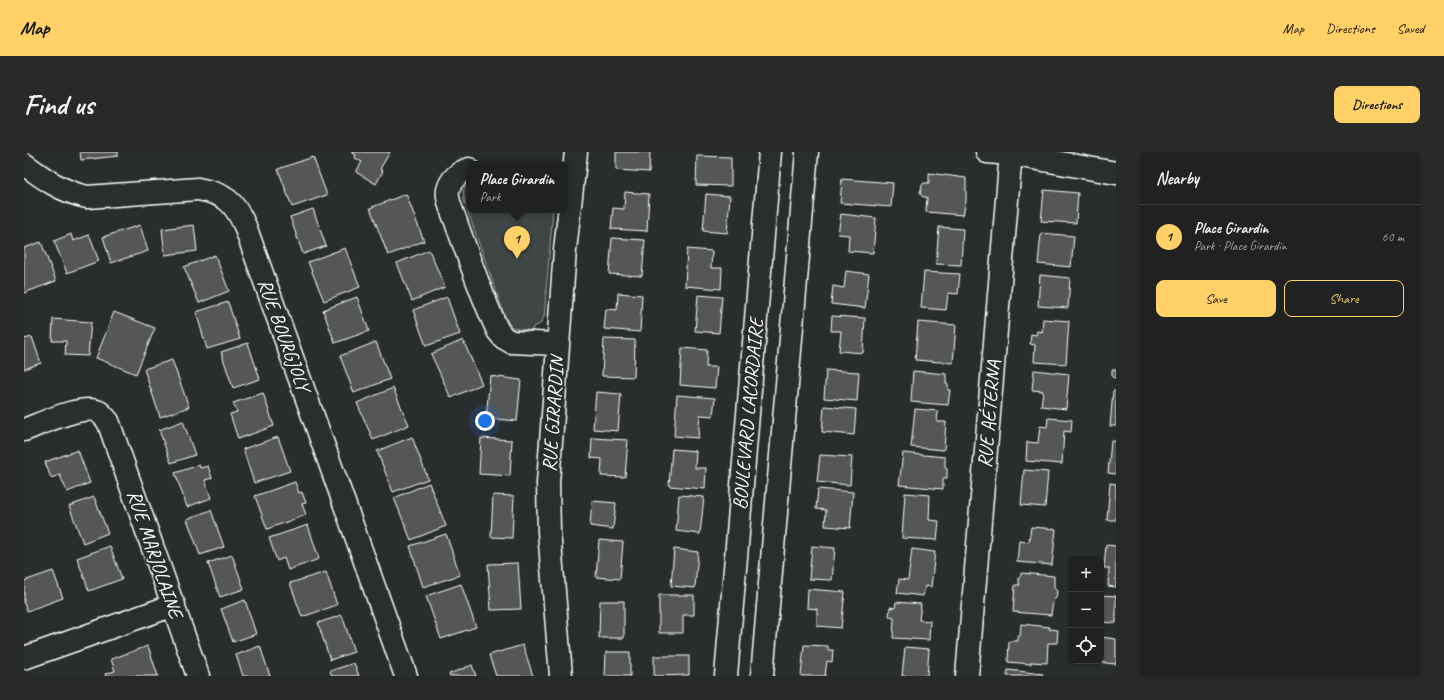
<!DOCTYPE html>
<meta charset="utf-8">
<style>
body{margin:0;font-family:Caveat,sans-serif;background:#282a2a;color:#f1f3f6}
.controls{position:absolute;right:12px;bottom:12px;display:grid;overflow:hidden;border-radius:8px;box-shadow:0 1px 3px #0004}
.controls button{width:36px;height:36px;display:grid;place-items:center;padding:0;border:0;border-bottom:1px solid #3d3f40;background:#202222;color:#f1f3f6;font:20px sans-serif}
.you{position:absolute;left:461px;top:269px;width:14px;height:14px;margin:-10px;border:3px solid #fff;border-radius:50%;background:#1a73e8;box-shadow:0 0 0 6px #1a73e833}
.badge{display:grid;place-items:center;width:26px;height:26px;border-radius:50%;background:#ffd166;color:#111;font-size:13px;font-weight:700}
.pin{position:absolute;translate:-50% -33px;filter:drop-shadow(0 1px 2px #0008)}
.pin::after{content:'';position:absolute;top:21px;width:14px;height:12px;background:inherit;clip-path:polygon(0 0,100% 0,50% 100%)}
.popup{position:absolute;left:442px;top:9px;width:102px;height:52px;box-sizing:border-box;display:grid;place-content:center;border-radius:8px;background:#202222;filter:drop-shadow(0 1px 3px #0005);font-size:13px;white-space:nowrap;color:#a2a4a5}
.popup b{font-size:15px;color:#f1f3f6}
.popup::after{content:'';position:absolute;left:50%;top:100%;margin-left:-8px;border:8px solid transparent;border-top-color:#202222}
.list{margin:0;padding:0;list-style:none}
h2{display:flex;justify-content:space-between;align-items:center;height:52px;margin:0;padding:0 16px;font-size:17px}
h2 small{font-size:13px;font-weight:400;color:#a2a4a5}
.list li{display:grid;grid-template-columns:26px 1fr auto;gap:12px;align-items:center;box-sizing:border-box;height:64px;padding:0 16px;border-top:1px solid #3d3f40}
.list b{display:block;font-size:15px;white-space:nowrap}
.list p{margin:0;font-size:13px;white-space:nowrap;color:#a2a4a5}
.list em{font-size:13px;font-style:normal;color:#a2a4a5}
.actions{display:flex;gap:8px;padding:12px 16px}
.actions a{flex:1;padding:9px 0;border:1px solid #ffd166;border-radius:8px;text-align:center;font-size:14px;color:#ffd166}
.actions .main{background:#ffd166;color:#111}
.icon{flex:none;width:22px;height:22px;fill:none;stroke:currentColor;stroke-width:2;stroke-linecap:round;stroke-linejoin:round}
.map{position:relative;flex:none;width:1092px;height:524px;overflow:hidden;border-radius:8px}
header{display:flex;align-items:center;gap:24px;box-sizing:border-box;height:56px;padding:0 20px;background:#ffd166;color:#111}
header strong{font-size:19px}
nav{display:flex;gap:22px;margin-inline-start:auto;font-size:14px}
.intro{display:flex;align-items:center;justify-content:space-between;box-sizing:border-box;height:96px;padding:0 24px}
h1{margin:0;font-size:28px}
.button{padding:10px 18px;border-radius:8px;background:#ffd166;color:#111;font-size:14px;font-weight:700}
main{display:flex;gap:24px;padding:0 24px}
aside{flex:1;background:#202222;border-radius:8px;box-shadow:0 1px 3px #0004}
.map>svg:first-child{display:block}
</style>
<header>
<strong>Map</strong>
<nav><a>Map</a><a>Directions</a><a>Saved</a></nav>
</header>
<div class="intro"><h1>Find us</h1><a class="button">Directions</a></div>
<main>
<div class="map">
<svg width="1092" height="524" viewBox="0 0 1092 524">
<rect width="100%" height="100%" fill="#2a2d2e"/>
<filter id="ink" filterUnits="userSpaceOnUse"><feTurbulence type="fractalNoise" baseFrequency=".025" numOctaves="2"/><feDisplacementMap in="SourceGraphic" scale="8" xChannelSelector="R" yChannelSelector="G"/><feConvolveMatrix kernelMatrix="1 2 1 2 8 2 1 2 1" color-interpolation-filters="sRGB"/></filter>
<g filter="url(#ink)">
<!-- green -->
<path fill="#414445" stroke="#a0a2a2" d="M443,32H445V58H529L520,165L516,172L509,175L508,179L488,176L482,167L440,49L439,38Z"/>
<!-- building -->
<path fill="#555758" stroke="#fff" d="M56,0H94V4L57,8Z
M327,0H366L356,17L359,19L352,32L332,20L338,10L331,6L332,3Z
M592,0H626L625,20L592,18Z
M673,4L707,5V34L672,33Z
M289,5L303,43L268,55L254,17Z
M905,21L942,26V49L939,63L902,60L903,45H899L896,42L898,33L900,31H905Z
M818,27L869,31L867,55L816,51Z
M1020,38L1054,41L1052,71L1017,69Z
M601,40L625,42L623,79L587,77L589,56L600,57Z
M382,42L400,89L364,103L346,56Z
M682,42L706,44L703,81L679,79Z
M289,57L302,94L279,102L266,65Z
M817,62L852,66L849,101L824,99L825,83L814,82Z
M116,73L124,99L87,111L79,85Z
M170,73L173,99L141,103L138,77Z
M915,75L939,77L937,113L912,112Z
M1017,81L1050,84L1047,115L1014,112Z
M47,82L49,89L65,83L75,109L43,121L30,89Z
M588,86L621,88L618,124L585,122Z
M17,90L32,129L0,141V96Z
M321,96L336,135L300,149L284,110Z
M663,97L688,99L687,116H698L697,137L661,134Z
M405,98L421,135L388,149L373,111Z
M191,103L205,139L175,151L160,115Z
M822,119L845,122L841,156L807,152L809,134L820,136Z
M900,120L936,122L934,142L924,141L922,158L897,156Z
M1016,123L1046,126L1044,156L1014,154Z
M594,141L618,143L616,180L580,177L582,157L593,158Z
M674,143L698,145L695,181L671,179Z
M333,145L345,179L311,191L299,158Z
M423,145L436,182L402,194L389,158Z
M204,150L216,187L183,197L172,160Z
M90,160L131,176L112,222L72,206Z
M808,164L841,166L839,201L815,199L817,179H807Z
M29,167L67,170L64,204L41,203L42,189H28Z
M1019,167L1045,169L1042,212L1010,210L1011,193L1006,192L1007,182L1012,183L1013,179L1018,180Z
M894,170L932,173L929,211L891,208Z
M8,185L17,211L0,217V187Z
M580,187L611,188L610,225L578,224Z
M439,188L458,232L427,246L407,202Z
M352,190L366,227L330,241L316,204Z
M224,191L236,227L209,236L197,200Z
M658,196L683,198L682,215H693L691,236L656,233Z
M148,208L165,255L136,265L120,217Z
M802,218L835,220L833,249L800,246Z
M1010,218L1045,222L1042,257L1017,254L1019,239L1008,238Z
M1088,218H1092V226L1088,225Z
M889,219L922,222V232H924V238H926L924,253L887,250Z
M466,224L497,228L493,269L462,266Z
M369,236L385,273L349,288L333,251Z
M1089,239H1092V274H1086Z
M572,240L597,242L594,279L569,277Z
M239,241L250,274L214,287L206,262L213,260L209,251Z
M653,243L691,246L689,264L676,263L674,286L650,284Z
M800,254L832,257L830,283L798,280Z
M891,257L914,259L913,270H922L920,298L887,295Z
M1024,266L1048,268L1047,280L1040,279L1038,312L1002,309L1003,290L1014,291L1016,274L1023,275Z
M159,269L171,303L147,311L135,278Z
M254,285L266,319L230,331L219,297Z
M388,285L404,327L369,340L353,299Z
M457,286L488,288L486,324L455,322Z
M568,286L604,288L601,325L577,324L578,307L567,306Z
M1087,289H1092V322L1084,321Z
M648,297L672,299L671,316H682L681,337L645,334Z
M54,298L66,331L43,340L36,323L27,326L21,310Z
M879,301L921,305V316L923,317V326H919V337L875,333Z
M796,303L828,305L826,333L793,330Z
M175,313L176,316L184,314L188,326L181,328L187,346L163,355L151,321Z
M1000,318L1024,320L1021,355L997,353Z
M271,330L275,341L278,340L282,351L278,352L282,363L243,377L231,344Z
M405,331L422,374L387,388L370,346Z
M1086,331L1092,332V368H1083Z
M794,337L829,340L826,376L801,374L802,358L792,357Z
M881,341L906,343L905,368L915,369L913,388L878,386Z
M469,343L490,344L488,386L467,385Z
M655,343L680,345L676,382L652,379Z
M70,345L84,381L59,391L45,354Z
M568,349L592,351L589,377L566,374Z
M187,358L200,395L176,403L163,367Z
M284,373L295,407L264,418L260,406L253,409L245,386Z
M1007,375L1032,377L1028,413L993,410L995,389L1005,390Z
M422,382L436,423L399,435L386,394Z
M575,388L599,390L596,427L572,425Z
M1082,393L1092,394V435L1084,434L1085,416H1080Z
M86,394L98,427L65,439L53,406Z
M788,394L811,396L808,428L785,427Z
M650,397L674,400L671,436L647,434Z
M888,397L911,400L907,435L901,434L899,444L873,441L875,427L884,428Z
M208,403L220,437L196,445L184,411Z
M494,411L497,457L467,458L464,412Z
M29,419L39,446L3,459L0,451V429Z
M302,420L313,453L278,465L266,431Z
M997,421L1030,424V436L1033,439L1032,446L1029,449L1027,463L989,460L991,433H996L995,431V425L997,424Z
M437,432L452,475L417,487L402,444Z
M784,437L821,440L817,476L793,474V457L783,456Z
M635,443H670V463H659V481H635Z
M1077,443L1092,444V471L1077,470Z
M221,448L232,482L209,490L197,457Z
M576,449H600V486H575Z
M872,450L897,452L895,468L906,469L905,488L869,486L870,466L865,465L866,455L871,456Z
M318,463L330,500L306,508L294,471Z
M997,472L1026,475L1025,477L1034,478L1033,491H1024L1023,511L1007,510V512L984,510L985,489H994V484H996Z
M1077,485L1092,487V512L1072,510V509H1077Z
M499,493L509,524H472L465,503Z
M780,493L804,494V498H809L808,510L803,509L801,524H777Z
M124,494L134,524H82L81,522L91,519L87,507Z
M236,494L246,524H219L212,503Z
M881,495L905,497L903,524H878Z
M582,500H606V524H581Z
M630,504H665V523L630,524Z
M330,511L335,524H308L306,519Z
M448,513L452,524H426L425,522Z
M984,518L1019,522L1018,524H983Z"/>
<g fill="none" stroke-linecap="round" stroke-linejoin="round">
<!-- minor casing -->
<g stroke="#fff" stroke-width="25">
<path id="minor" d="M963,0L987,2L1092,21
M0,12C20,27 39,40 63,45L174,37C201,42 210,49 221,74L382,524
M445,17C435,20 427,27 424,38C422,48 430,63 433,73C446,109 458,145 474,179L480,186L487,190L533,192
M0,278C16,272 60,251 75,260C78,262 81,266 84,269L174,524
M0,506L150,453
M537,524L525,379L524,331L541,98L552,0
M943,524L987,0"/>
</g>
<!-- major casing -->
<g stroke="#fff" stroke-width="25">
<path id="major" d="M702,524L746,0
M738,524L783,0"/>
</g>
<!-- minor -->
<use href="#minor" stroke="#2a2d2e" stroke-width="22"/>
<!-- major -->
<use href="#major" stroke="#2a2d2e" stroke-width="22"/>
</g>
</g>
<g text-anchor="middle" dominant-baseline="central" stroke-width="4" stroke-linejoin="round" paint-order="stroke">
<!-- street labels -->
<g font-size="20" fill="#fff" stroke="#2a2d2e">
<text transform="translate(260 183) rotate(70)">RUE BOURGJOLY</text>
<text transform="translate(529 262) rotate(-86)">RUE GIRARDIN</text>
<text transform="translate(724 262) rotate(-85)">BOULEVARD LACORDAIRE</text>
<text transform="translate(965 262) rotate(-85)">RUE AÉTERNA</text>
<text transform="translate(131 402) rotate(71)">RUE MARJOLAINE</text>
</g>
</g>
</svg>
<div class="controls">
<button>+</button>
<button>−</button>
<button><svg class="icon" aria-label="locate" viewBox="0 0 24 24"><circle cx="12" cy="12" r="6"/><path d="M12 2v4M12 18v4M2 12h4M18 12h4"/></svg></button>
</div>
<div class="you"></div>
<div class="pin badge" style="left:493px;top:107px">1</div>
<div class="popup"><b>Place Girardin</b>Park</div>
</div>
<aside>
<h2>Nearby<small></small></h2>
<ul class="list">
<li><span class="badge">1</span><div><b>Place Girardin</b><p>Park · Place Girardin</p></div><em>60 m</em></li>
</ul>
<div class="actions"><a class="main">Save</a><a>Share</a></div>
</aside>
</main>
